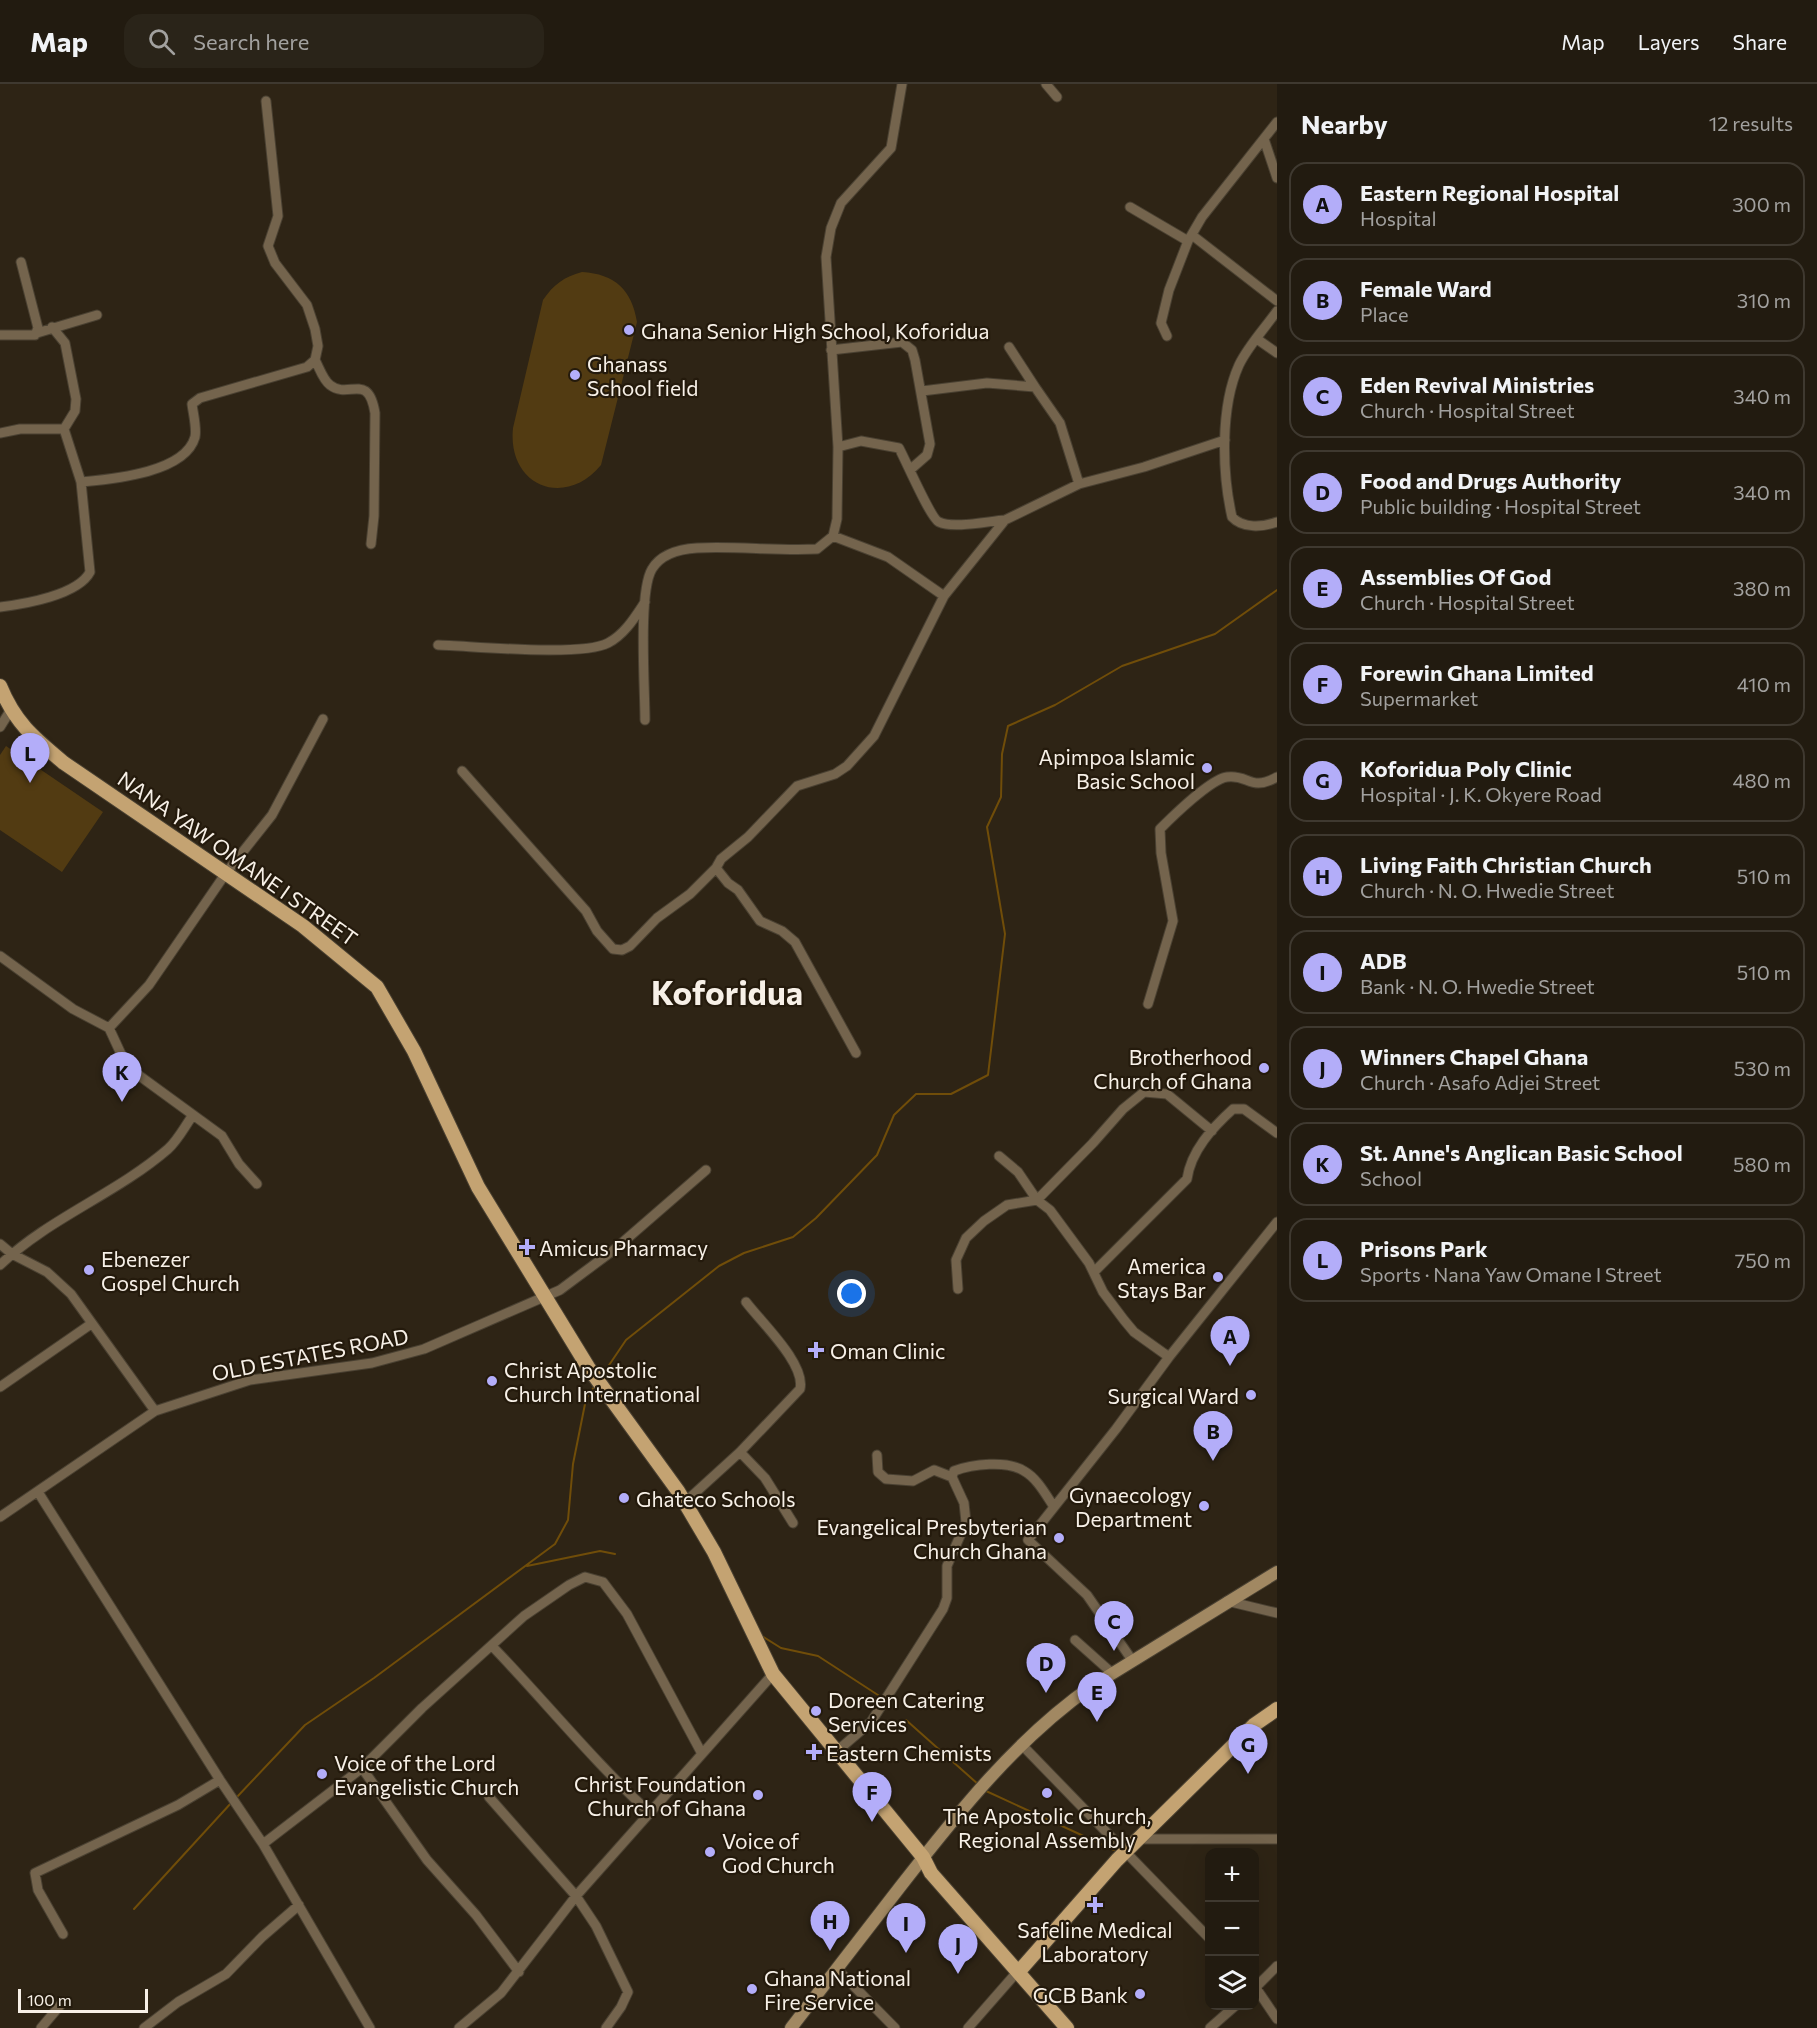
<!DOCTYPE html>
<meta charset="utf-8">
<style>
body{margin:0;font-family:Commissioner,sans-serif;background:#2a2419;color:#f1f3f6}
.controls{position:absolute;right:18px;bottom:18px;display:grid;overflow:hidden;border-radius:12px;box-shadow:0 6px 24px #0002}
.controls button{width:54px;height:54px;display:grid;place-items:center;padding:0;border:0;border-bottom:2px solid #3f3930;background:#221b10;color:#f1f3f6;font:30px sans-serif}
.scale{position:absolute;left:18px;bottom:15px;width:130px;box-sizing:border-box;padding-left:6px;border:3px solid #f7f0e7;border-top:0;font-size:16px;line-height:21px;white-space:nowrap;color:#f7f0e7;-webkit-text-stroke:4px #241a0c;paint-order:stroke}
.you{position:absolute;left:852px;top:1210px;width:21px;height:21px;margin:-15px;border:4px solid #fff;border-radius:50%;background:#1a73e8;box-shadow:0 0 0 9px #1a73e833}
.badge{display:grid;place-items:center;width:39px;height:39px;border-radius:50%;background:#b3adf9;color:#111;font-size:20px;font-weight:700}
.pin{position:absolute;translate:-50% -50px;filter:drop-shadow(0 2px 3px #0008)}
.pin::after{content:'';position:absolute;top:32px;width:21px;height:18px;background:inherit;clip-path:polygon(0 0,100% 0,50% 100%)}
.list{margin:0;padding:0;list-style:none}
h2{display:flex;justify-content:space-between;align-items:center;height:78px;margin:0;padding:0 24px;font-size:26px}
h2 small{font-size:20px;font-weight:400;color:#a2a19f}
.list li{display:grid;grid-template-columns:39px 1fr auto;gap:18px;align-items:center;box-sizing:border-box;height:84px;margin:0 12px 12px;padding:0 12px;border:2px solid #3f3930;border-radius:18px}
.list b{display:block;font-size:22px;white-space:nowrap}
.list p{margin:0;font-size:20px;white-space:nowrap;color:#a2a19f}
.list em{font-size:20px;font-style:normal;color:#a2a19f}
.icon{flex:none;width:33px;height:33px;fill:none;stroke:currentColor;stroke-width:2;stroke-linecap:round;stroke-linejoin:round}
.map{position:relative;flex:none;width:1277px;height:1944px;overflow:hidden}
header{display:flex;align-items:center;gap:36px;box-sizing:border-box;height:84px;padding:0 30px;background:#221b10;border-bottom:2px solid #3f3930}
header strong{font-size:28px}
nav{display:flex;gap:33px;margin-inline-start:auto;font-size:21px}
.search{width:420px;height:54px;background:#2a2419;display:flex;align-items:center;gap:15px;box-sizing:border-box;padding:0 21px;border-radius:18px;color:#a2a19f;font-size:22px}
main{display:flex}
aside{flex:1;background:#221b10}
.map>svg:first-child{display:block}
</style>
<header>
<strong>Map</strong>
<div class="search"><svg class="icon" aria-label="search" viewBox="0 0 24 24"><circle cx="10" cy="10" r="6"/><path d="M15 15l6 6"/></svg>Search here</div>
<nav><a>Map</a><a>Layers</a><a>Share</a></nav>
</header>
<main>
<div class="map">
<svg width="1277" height="1944" viewBox="0 0 1277 1944">
<rect width="100%" height="100%" fill="#2e2415"/>
<!-- green -->
<path fill="#523b12" d="M582,188C615,190 632,206 637,238L601,381C565,425 507,402 513,344L543,216C554,200 564,193 582,188Z
M6,662L103,728L62,788L0,746V671Z"/>
<g fill="none" stroke-linecap="round" stroke-linejoin="round">
<!-- stream -->
<path stroke="#704d09" stroke-width="2" d="M601,1293L626,1256L719,1182L744,1169L793,1153L816,1134L877,1071L894,1031L916,1010H951L988,991L1005,850L987,743L1001,713L1002,670L1008,642L1055,621L1122,582L1215,550L1277,506
M527,1482L600,1467L615,1470
M762,1552L781,1564L818,1572L881,1613
M906,1636L979,1701
M986,1707L1114,1766
M236,1714L305,1641L374,1594L555,1460L568,1436L573,1380L586,1315L596,1300
M134,1825L232,1718"/>
<!-- street casing -->
<g stroke="#4a4132" stroke-width="11">
<path id="street" d="M1046,0L1057,13
M1264,55L1277,94
M1130,123L1188,157
M1192,151L1277,217
M1277,227C1265,244 1248,262 1239,281C1220,323 1222,389 1232,433C1243,445 1263,443 1277,438
M52,243L65,259L76,315L75,327L64,345
M37,249L97,231
M0,251H35L38,244L21,178
M1167,252L1161,239L1169,206L1188,157L1202,133L1277,38
M1257,255L1277,269
M1009,263L1035,303
M831,266L902,258L912,266L915,276L930,360L927,371L911,385
M315,276C319,283 323,296 330,301C349,316 368,287 375,329L374,432L371,460
M922,307L987,299L1035,303L1060,339L1079,400
M0,349L20,345H64L81,398L90,488C78,511 25,520 0,523
M838,363L861,357L899,364C906,377 931,435 939,438C953,445 989,437 1005,436
M81,398C112,395 185,389 195,353C197,344 193,329 192,320L200,314L307,283L315,276L318,262L315,245L307,221L275,179L268,162L278,132L266,17
M833,452L888,473L944,512
M438,561C473,562 582,573 608,559C625,550 635,533 645,518
M645,636C645,605 638,508 652,485C661,470 681,465 697,464C736,462 777,467 817,465L833,452L837,435L838,363L826,173L831,144L841,119L891,64L902,0
M0,643L10,627
M462,687L586,827L597,847L613,865L622,866L630,862L657,834L690,810L716,784L721,775L748,753L797,702L835,690L847,682L874,652L944,512L1005,436L1079,400L1144,383L1225,356
M716,784L728,799L738,806L760,837L782,847L795,858L856,969
M0,872L73,925L109,944L122,972L137,990L222,1052L239,1080L257,1100
M1148,920L1173,837L1161,769L1160,745C1173,732 1211,695 1227,693C1249,690 1250,708 1277,693
M109,944L149,901L226,789L272,731L323,635
M999,1072L1018,1088L1037,1116L1050,1126L1089,1179L1103,1208L1124,1236L1134,1248L1169,1273
M0,1160L12,1170L47,1188L71,1210L155,1327
M0,1181C49,1134 116,1110 168,1065C178,1056 185,1042 193,1031
M1094,1188L1187,1095C1191,1067 1212,1044 1233,1025H1244L1277,1049
M958,1205L956,1176L966,1154L984,1137L1007,1121L1037,1116L1093,1059L1123,1025L1144,1008L1167,1010L1212,1047
M0,1303L91,1240
M740,1368L765,1394L793,1439
M952,1393L954,1387C972,1380 1007,1376 1024,1387C1037,1394 1046,1411 1054,1423
M38,1408L220,1696L263,1760L370,1944
M684,1419L740,1368L800,1305C806,1280 761,1238 746,1218
M0,1433L155,1327L250,1296L372,1279L424,1265L560,1206L615,1165L706,1086
M1227,1517L1277,1529
M1075,1556L1112,1589
M492,1562C545,1617 593,1677 650,1729
M1132,1576L1087,1511L1028,1456L1116,1345L1169,1273L1277,1138
M1022,1661L1210,1855
M837,1667L871,1638L943,1525L947,1514V1482L966,1438L964,1419L952,1393L934,1386L913,1397L886,1395L878,1388L877,1371
M362,1684L427,1776L476,1831L519,1888
M489,1713L576,1812L596,1842L628,1908L621,1923L606,1944
M1138,1755H1277
M263,1760L362,1684L422,1624L524,1532L569,1501L585,1493L603,1498L627,1530L701,1668
M63,1850L38,1806L35,1789L178,1721L220,1696
M837,1885L895,1944
M1254,1901L1277,1935
M1254,1905L1277,1882
M41,1944L63,1918
M144,1944L178,1918L226,1890L262,1853L299,1821
M459,1944L501,1909L576,1812L773,1590
M968,1944L1017,1888
M1210,1944L1235,1922"/>
</g>
<!-- secondary casing -->
<g stroke="#4a4132" stroke-width="14">
<path id="secondary" d="M791,1944C827,1897 864,1850 900,1803C957,1730 1016,1655 1092,1602L1277,1488"/>
</g>
<!-- primary casing -->
<g stroke="#4a4132" stroke-width="16">
<path id="primary" d="M0,602C15,639 34,654 64,679L303,842L377,903L414,967L478,1103L588,1283L678,1407L714,1468L773,1590L923,1773L931,1789L1067,1944
M1022,1884L1117,1776L1254,1641L1277,1625"/>
</g>
<!-- street -->
<use href="#street" stroke="#74644d" stroke-width="9"/>
<!-- secondary -->
<use href="#secondary" stroke="#a18862" stroke-width="12"/>
<!-- primary -->
<use href="#primary" stroke="#c4a372" stroke-width="14"/>
</g>
<!-- markers -->
<g fill="#b3adf9" stroke="#241a0c" stroke-width="2">
<circle cx="629" cy="246" r="6"/>
<circle cx="575" cy="291" r="6"/>
<circle cx="1207" cy="684" r="6"/>
<circle cx="1264" cy="984" r="6"/>
<path d="M524 1154h6v6h6v6h-6v6h-6v-6h-6v-6h6z"/>
<circle cx="89" cy="1186" r="6"/>
<circle cx="1218" cy="1193" r="6"/>
<path d="M813 1257h6v6h6v6h-6v6h-6v-6h-6v-6h6z"/>
<circle cx="492" cy="1297" r="6"/>
<circle cx="1251" cy="1311" r="6"/>
<circle cx="624" cy="1414" r="6"/>
<circle cx="1204" cy="1422" r="6"/>
<circle cx="1059" cy="1454" r="6"/>
<circle cx="816" cy="1627" r="6"/>
<path d="M811 1659h6v6h6v6h-6v6h-6v-6h-6v-6h6z"/>
<circle cx="322" cy="1690" r="6"/>
<circle cx="1047" cy="1709" r="6"/>
<circle cx="758" cy="1711" r="6"/>
<circle cx="710" cy="1768" r="6"/>
<path d="M1092 1812h6v6h6v6h-6v6h-6v-6h-6v-6h6z"/>
<circle cx="752" cy="1905" r="6"/>
<circle cx="1140" cy="1910" r="6"/>
</g>
<g text-anchor="middle" dominant-baseline="central" stroke-width="4.5" stroke-linejoin="round" paint-order="stroke">
<!-- poi labels -->
<g font-size="21" fill="#f7f0e7" stroke="#241a0c" text-anchor="start">
<text x="641" y="246">Ghana Senior High School, Koforidua</text>
<text x="587" y="279">Ghanass<tspan x="587" dy="24">School field</tspan></text>
<text x="1195" y="672" text-anchor="end">Apimpoa Islamic<tspan x="1195" dy="24">Basic School</tspan></text>
<text x="1252" y="972" text-anchor="end">Brotherhood<tspan x="1252" dy="24">Church of Ghana</tspan></text>
<text x="539" y="1163">Amicus Pharmacy</text>
<text x="101" y="1174">Ebenezer<tspan x="101" dy="24">Gospel Church</tspan></text>
<text x="1206" y="1181" text-anchor="end">America<tspan x="1206" dy="24">Stays Bar</tspan></text>
<text x="830" y="1266">Oman Clinic</text>
<text x="504" y="1285">Christ Apostolic<tspan x="504" dy="24">Church International</tspan></text>
<text x="1239" y="1311" text-anchor="end">Surgical Ward</text>
<text x="1192" y="1410" text-anchor="end">Gynaecology<tspan x="1192" dy="24">Department</tspan></text>
<text x="636" y="1414">Ghateco Schools</text>
<text x="1047" y="1442" text-anchor="end">Evangelical Presbyterian<tspan x="1047" dy="24">Church Ghana</tspan></text>
<text x="828" y="1615">Doreen Catering<tspan x="828" dy="24">Services</tspan></text>
<text x="826" y="1668">Eastern Chemists</text>
<text x="334" y="1678">Voice of the Lord<tspan x="334" dy="24">Evangelistic Church</tspan></text>
<text x="746" y="1699" text-anchor="end">Christ Foundation<tspan x="746" dy="24">Church of Ghana</tspan></text>
<text x="1047" y="1731" text-anchor="middle">The Apostolic Church,<tspan x="1047" dy="24">Regional Assembly</tspan></text>
<text x="722" y="1756">Voice of<tspan x="722" dy="24">God Church</tspan></text>
<text x="1095" y="1845" text-anchor="middle">Safeline Medical<tspan x="1095" dy="24">Laboratory</tspan></text>
<text x="764" y="1893">Ghana National<tspan x="764" dy="24">Fire Service</tspan></text>
<text x="1128" y="1910" text-anchor="end">GCB Bank</text>
</g>
<!-- street labels -->
<g font-size="21" fill="#f7f0e7" stroke="#241a0c">
<text transform="translate(238 774) rotate(35)">NANA YAW OMANE I STREET</text>
<text transform="translate(310 1270) rotate(-11)">OLD ESTATES ROAD</text>
</g>
<!-- town labels -->
<g font-size="33" font-weight="bold" fill="#f7f0e7" stroke="#241a0c">
<text x="727" y="907">Koforidua</text>
</g>
</g>
</svg>
<div class="controls">
<button>+</button>
<button>−</button>
<button><svg class="icon" aria-label="layers" viewBox="0 0 24 24"><path d="M12 4l9 5-9 5-9-5zM3 14l9 5 9-5"/></svg></button>
</div>
<div class="scale">100 m</div>
<div class="you"></div>
<div class="pin badge" style="left:1230px;top:1282px">A</div>
<div class="pin badge" style="left:1213px;top:1377px">B</div>
<div class="pin badge" style="left:1114px;top:1567px">C</div>
<div class="pin badge" style="left:1046px;top:1609px">D</div>
<div class="pin badge" style="left:1097px;top:1638px">E</div>
<div class="pin badge" style="left:872px;top:1738px">F</div>
<div class="pin badge" style="left:1248px;top:1690px">G</div>
<div class="pin badge" style="left:830px;top:1867px">H</div>
<div class="pin badge" style="left:906px;top:1869px">I</div>
<div class="pin badge" style="left:958px;top:1890px">J</div>
<div class="pin badge" style="left:122px;top:1018px">K</div>
<div class="pin badge" style="left:30px;top:699px">L</div>
</div>
<aside>
<h2>Nearby<small>12 results</small></h2>
<ul class="list">
<li><span class="badge">A</span><div><b>Eastern Regional Hospital</b><p>Hospital</p></div><em>300 m</em></li>
<li><span class="badge">B</span><div><b>Female Ward</b><p>Place</p></div><em>310 m</em></li>
<li><span class="badge">C</span><div><b>Eden Revival Ministries</b><p>Church · Hospital Street</p></div><em>340 m</em></li>
<li><span class="badge">D</span><div><b>Food and Drugs Authority</b><p>Public building · Hospital Street</p></div><em>340 m</em></li>
<li><span class="badge">E</span><div><b>Assemblies Of God</b><p>Church · Hospital Street</p></div><em>380 m</em></li>
<li><span class="badge">F</span><div><b>Forewin Ghana Limited</b><p>Supermarket</p></div><em>410 m</em></li>
<li><span class="badge">G</span><div><b>Koforidua Poly Clinic</b><p>Hospital · J. K. Okyere Road</p></div><em>480 m</em></li>
<li><span class="badge">H</span><div><b>Living Faith Christian Church</b><p>Church · N. O. Hwedie Street</p></div><em>510 m</em></li>
<li><span class="badge">I</span><div><b>ADB</b><p>Bank · N. O. Hwedie Street</p></div><em>510 m</em></li>
<li><span class="badge">J</span><div><b>Winners Chapel Ghana</b><p>Church · Asafo Adjei Street</p></div><em>530 m</em></li>
<li><span class="badge">K</span><div><b>St. Anne's Anglican Basic School</b><p>School</p></div><em>580 m</em></li>
<li><span class="badge">L</span><div><b>Prisons Park</b><p>Sports · Nana Yaw Omane I Street</p></div><em>750 m</em></li>
</ul>
</aside>
</main>
